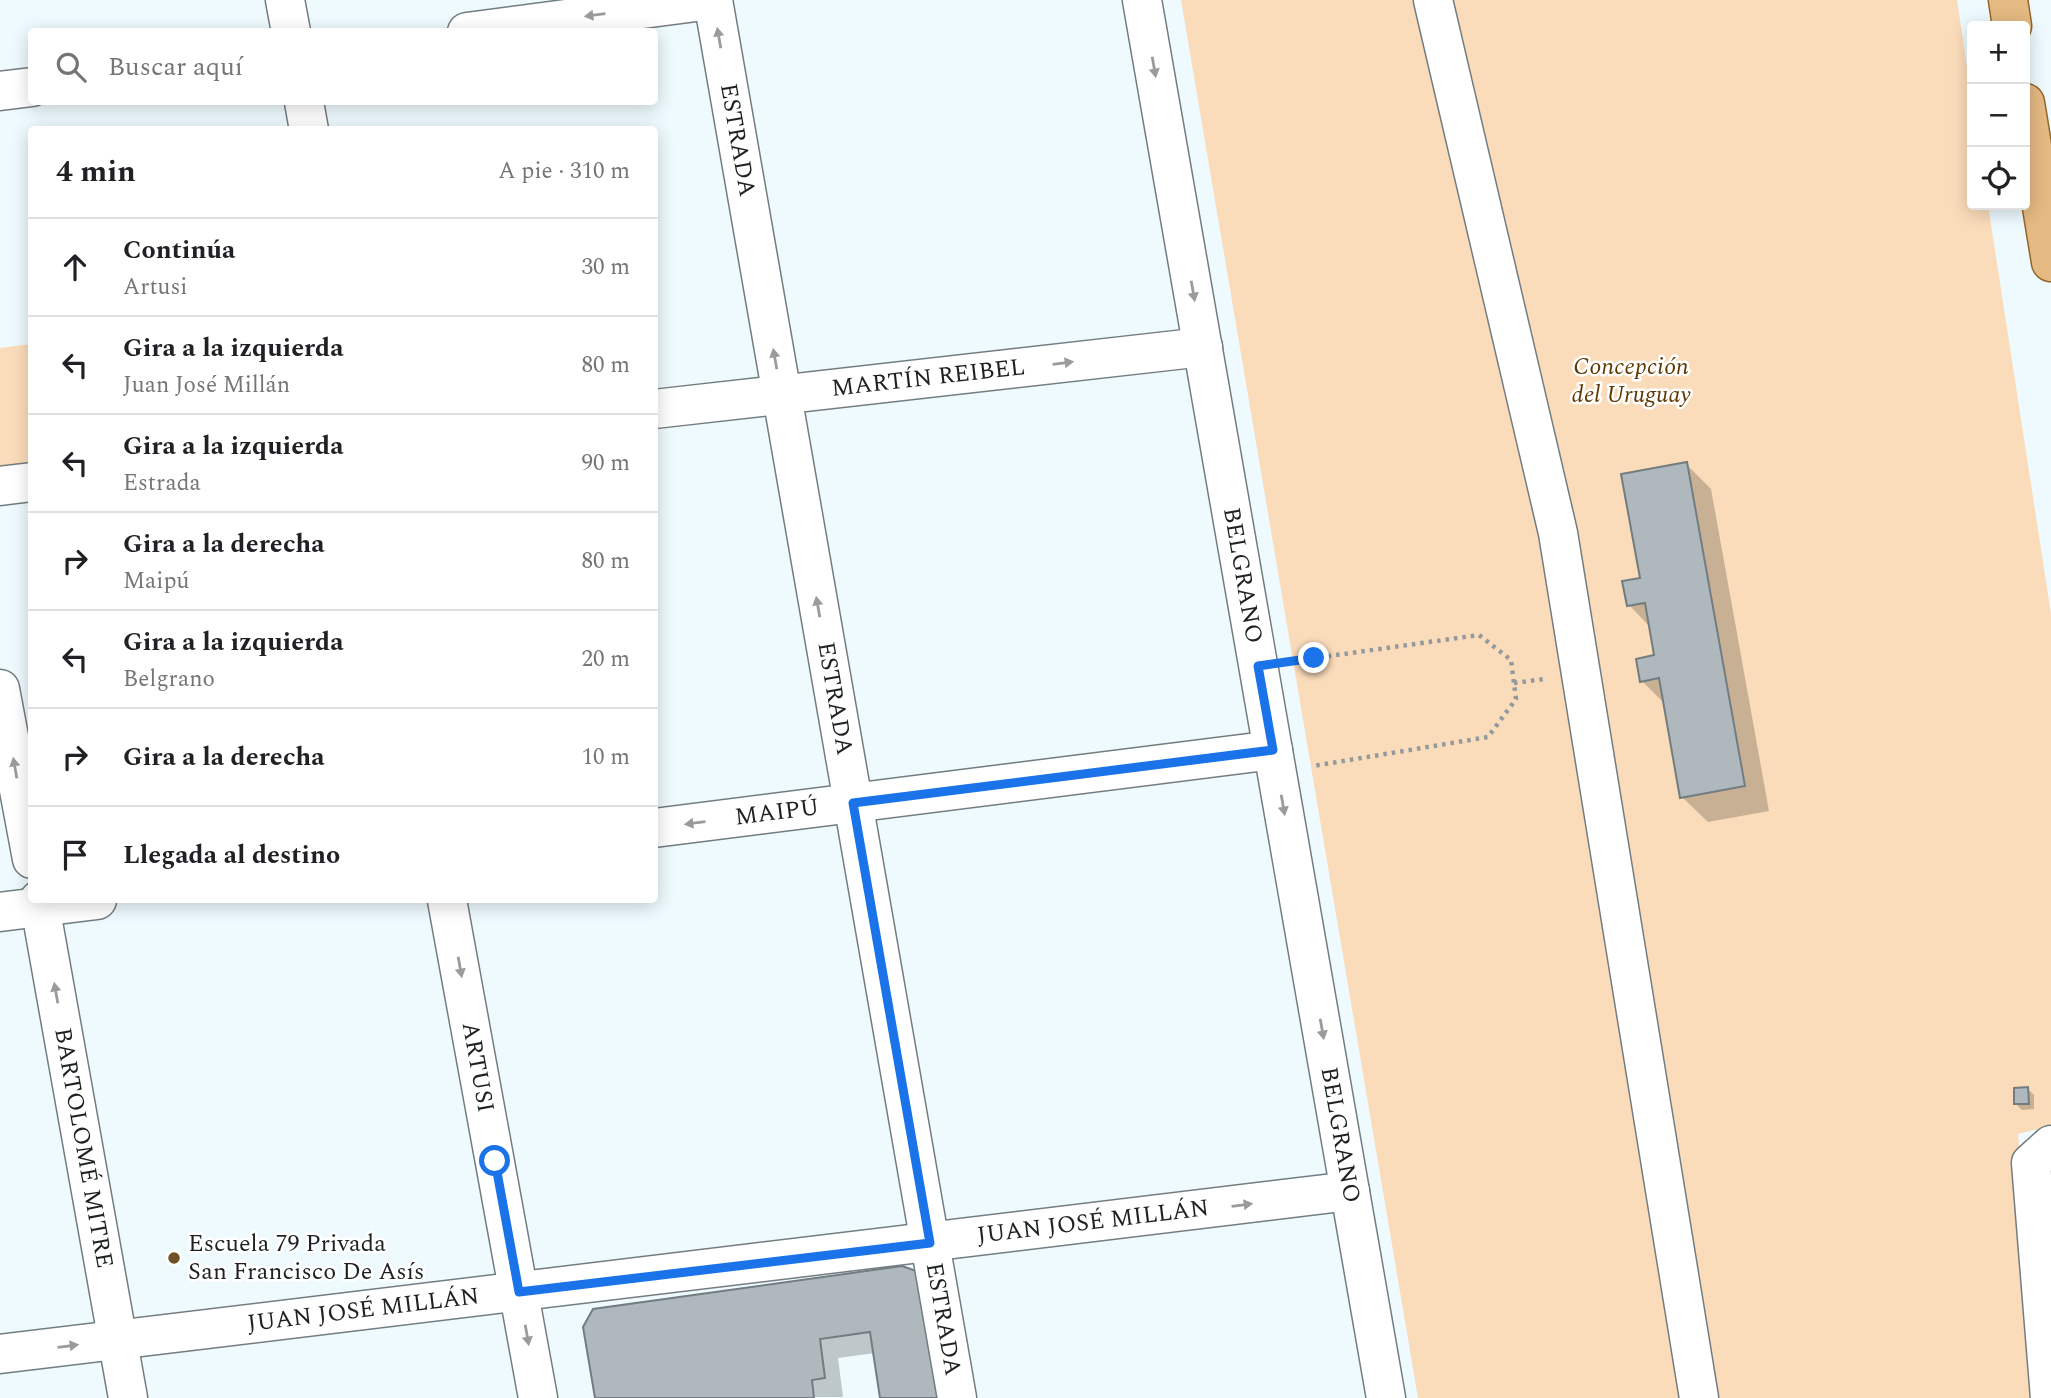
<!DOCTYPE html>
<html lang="es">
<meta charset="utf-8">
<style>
body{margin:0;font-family:Spectral,serif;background:#f6f6f6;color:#202124}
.controls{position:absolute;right:21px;top:21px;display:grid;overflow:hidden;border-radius:7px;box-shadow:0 4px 18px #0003}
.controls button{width:63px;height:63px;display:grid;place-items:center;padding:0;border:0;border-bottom:2px solid #e0e0e0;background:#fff;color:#202124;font:35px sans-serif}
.stop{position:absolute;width:21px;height:21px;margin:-16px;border:5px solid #1a73e8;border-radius:50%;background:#fff}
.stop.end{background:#1a73e8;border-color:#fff;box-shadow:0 2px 7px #0008}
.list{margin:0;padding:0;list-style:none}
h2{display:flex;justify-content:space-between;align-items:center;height:91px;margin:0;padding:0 28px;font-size:30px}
h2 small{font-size:23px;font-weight:400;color:#757577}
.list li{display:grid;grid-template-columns:46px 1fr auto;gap:21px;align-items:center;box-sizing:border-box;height:98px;padding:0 28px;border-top:2px solid #e0e0e0}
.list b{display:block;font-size:26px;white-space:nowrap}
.list p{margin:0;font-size:23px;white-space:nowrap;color:#757577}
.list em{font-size:23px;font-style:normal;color:#757577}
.icon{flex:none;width:38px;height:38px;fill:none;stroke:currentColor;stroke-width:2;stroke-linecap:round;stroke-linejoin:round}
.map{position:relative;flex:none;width:2051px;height:1398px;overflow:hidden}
.search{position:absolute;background:#fff;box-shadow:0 4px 18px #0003;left:28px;top:28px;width:630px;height:77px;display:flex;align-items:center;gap:18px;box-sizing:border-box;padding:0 24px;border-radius:7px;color:#757577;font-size:26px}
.panel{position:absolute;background:#fff;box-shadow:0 4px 18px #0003;left:28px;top:126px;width:630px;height:777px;border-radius:7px}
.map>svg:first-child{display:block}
</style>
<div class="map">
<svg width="2051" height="1398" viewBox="0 0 2051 1398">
<rect width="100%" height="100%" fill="#eefafe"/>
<!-- green -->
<path fill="#fbdcba" d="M1181,0H1957L1972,100V205H1988L2051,614V1126L2018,1134L2036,1398H1418Z
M31,344V467L0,471V348Z"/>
<!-- shadow -->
<path fill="#0003" d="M1686,464L1711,489L1769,811L1708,822L1682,797L1665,704L1642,681L1657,657L1651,628L1629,605L1642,580Z
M2028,1089L2034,1095V1109L2022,1110L2016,1104Z
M902,1267L882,1398L875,1353L838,1358L843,1397L597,1398Z"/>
<!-- building -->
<path fill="#afb9bd" stroke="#737d81" stroke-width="2" d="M1687,462L1745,786L1680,798L1659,678L1640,682L1636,659L1654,655L1645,603L1627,606L1622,581L1640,578L1621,474Z
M2028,1087L2029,1104H2014V1088Z
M902,1266L919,1272L940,1398H880L870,1332L820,1339L825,1378L812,1380L814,1398H595L583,1327L593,1309Z"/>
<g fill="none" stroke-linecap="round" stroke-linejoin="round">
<!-- minor casing -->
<g stroke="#737d81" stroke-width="41">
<g id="minor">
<path d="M285,0L291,32"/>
<path id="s1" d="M713,0L957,1398"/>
<path id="s2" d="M1142,0L1386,1398"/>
<path d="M1433,0L1558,533L1699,1398"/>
<path d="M467,32L711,0"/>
<path d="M0,91L32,87"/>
<path d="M304,102L309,130"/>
<path id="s3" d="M654,409L1203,347"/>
<path d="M0,486L32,482"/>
<path d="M0,689L32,859"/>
<path id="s4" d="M654,828L1273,750"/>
<path id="s5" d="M39,900L128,1398"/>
<path id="s6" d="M447,900L538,1398"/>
<path d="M0,912L97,900"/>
<path id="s7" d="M0,1354L1350,1191"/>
<path d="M2050,1398L2031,1163L2051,1145"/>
</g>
</g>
<!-- major casing -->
<g stroke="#93662a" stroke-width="41">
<path id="major" d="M2008,0L2012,26
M2025,103L2051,262"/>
</g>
<!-- path -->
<path stroke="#929a9d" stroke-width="4.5" stroke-dasharray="3.5 5" stroke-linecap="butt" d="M1294,661L1479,635L1511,660L1516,699L1488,737L1313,766
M1514,683L1544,679"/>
<!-- minor -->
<use href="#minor" stroke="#fff" stroke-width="38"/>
<!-- major -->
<use href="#major" stroke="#e4b982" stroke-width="38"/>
</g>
<!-- one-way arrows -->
<defs><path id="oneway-solid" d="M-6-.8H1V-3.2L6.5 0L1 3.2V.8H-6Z" transform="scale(1.75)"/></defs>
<g fill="#999b9c">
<use href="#oneway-solid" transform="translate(595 15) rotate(173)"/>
<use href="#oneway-solid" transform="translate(719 38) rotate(-100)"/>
<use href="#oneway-solid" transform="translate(1154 67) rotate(80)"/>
<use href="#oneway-solid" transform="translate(1193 291) rotate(80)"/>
<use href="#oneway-solid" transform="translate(775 359) rotate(-100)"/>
<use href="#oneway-solid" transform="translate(1063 363) rotate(-7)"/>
<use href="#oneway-solid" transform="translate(818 607) rotate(-100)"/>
<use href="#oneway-solid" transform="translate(15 768) rotate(-100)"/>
<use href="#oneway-solid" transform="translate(1283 805) rotate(80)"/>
<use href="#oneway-solid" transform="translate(695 823) rotate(173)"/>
<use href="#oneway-solid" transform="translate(460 967) rotate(80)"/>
<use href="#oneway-solid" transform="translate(56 993) rotate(-100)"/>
<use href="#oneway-solid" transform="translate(1322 1029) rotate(80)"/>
<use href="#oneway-solid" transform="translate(1242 1205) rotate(-7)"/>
<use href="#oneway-solid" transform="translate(527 1335) rotate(80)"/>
<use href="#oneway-solid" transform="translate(68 1346) rotate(-7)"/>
</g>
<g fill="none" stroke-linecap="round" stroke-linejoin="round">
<!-- route -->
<path stroke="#1a73e8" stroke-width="9" d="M495,1161L519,1292L930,1243L853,803L1273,750L1258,666L1314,658"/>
</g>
<!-- markers -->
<circle fill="#714f27" stroke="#fff" stroke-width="2.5" cx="174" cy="1258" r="7"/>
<g text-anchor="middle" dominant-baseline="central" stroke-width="5" stroke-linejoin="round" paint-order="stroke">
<!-- street labels -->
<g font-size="24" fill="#1d2122" stroke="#fff">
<text stroke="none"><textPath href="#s1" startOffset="142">ESTRADA</textPath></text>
<text stroke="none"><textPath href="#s3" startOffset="276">MARTÍN REIBEL</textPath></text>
<text stroke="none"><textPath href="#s2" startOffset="584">BELGRANO</textPath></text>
<text stroke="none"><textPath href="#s1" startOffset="709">ESTRADA</textPath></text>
<text stroke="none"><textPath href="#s4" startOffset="124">MAIPÚ</textPath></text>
<text stroke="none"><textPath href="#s6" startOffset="170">ARTUSI</textPath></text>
<text stroke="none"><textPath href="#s2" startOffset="1152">BELGRANO</textPath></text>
<text stroke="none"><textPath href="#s5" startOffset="252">BARTOLOMÉ MITRE</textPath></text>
<text stroke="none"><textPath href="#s7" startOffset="1101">JUAN JOSÉ MILLÁN</textPath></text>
<text stroke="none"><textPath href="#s7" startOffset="366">JUAN JOSÉ MILLÁN</textPath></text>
<text stroke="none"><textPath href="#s1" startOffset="1339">ESTRADA</textPath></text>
</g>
<!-- park labels -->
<g font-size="24" font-style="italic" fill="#5f3902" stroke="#fff">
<text x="1631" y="367">Concepción<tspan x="1631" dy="28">del Uruguay</tspan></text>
</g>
<!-- poi labels -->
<g font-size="24" fill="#1d2122" stroke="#fff" text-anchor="start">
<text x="188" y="1244">Escuela 79 Privada<tspan x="188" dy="28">San Francisco De Asís</tspan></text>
</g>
</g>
</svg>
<div class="controls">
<button>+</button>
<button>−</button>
<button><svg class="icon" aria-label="locate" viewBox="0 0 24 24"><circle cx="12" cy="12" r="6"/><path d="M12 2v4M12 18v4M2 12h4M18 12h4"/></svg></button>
</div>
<div class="stop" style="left:495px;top:1161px"></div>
<div class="stop end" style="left:1314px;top:658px"></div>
<div class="search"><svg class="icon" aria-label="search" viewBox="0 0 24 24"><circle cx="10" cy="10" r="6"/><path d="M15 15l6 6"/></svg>Buscar aquí</div>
<section class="panel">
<h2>4 min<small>A pie · 310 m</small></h2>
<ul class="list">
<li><svg class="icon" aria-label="ahead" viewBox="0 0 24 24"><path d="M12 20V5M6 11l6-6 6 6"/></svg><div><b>Continúa</b><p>Artusi</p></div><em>30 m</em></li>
<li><svg class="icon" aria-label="left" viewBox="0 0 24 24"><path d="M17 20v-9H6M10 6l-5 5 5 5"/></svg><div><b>Gira a la izquierda</b><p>Juan José Millán</p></div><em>80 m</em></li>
<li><svg class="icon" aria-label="left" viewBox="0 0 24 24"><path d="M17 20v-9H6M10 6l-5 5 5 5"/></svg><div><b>Gira a la izquierda</b><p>Estrada</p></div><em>90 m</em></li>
<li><svg class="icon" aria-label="right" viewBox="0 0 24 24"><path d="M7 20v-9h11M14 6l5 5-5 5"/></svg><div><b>Gira a la derecha</b><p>Maipú</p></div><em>80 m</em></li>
<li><svg class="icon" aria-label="left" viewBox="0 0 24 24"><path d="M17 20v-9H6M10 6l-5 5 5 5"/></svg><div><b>Gira a la izquierda</b><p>Belgrano</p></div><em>20 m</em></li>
<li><svg class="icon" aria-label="right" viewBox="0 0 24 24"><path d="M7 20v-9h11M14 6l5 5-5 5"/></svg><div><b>Gira a la derecha</b></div><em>10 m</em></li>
<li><svg class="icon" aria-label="arrive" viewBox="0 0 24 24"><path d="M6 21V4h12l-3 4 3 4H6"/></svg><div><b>Llegada al destino</b></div></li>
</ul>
</section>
</div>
